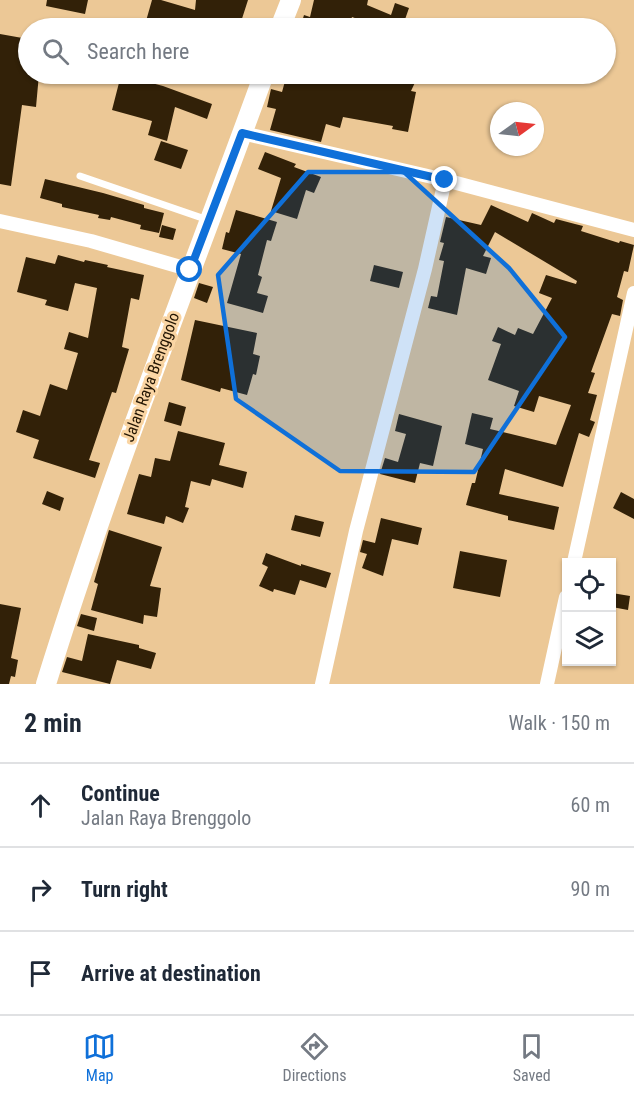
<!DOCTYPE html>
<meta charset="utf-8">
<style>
body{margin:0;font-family:"Roboto Condensed",sans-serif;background:#f6f6f7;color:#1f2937}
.controls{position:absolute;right:18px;bottom:18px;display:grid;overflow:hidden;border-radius:0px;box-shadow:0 2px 4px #0004}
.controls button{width:54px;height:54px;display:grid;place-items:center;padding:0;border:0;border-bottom:2px solid #e0e1e3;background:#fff;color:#1f2937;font:30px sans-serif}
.compass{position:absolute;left:490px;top:102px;width:54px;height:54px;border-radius:50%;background:#fff;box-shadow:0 2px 4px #0004;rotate:75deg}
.stop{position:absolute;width:18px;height:18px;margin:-14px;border:4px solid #0f70d9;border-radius:50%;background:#fff}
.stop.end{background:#0f70d9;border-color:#fff;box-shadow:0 2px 6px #0008}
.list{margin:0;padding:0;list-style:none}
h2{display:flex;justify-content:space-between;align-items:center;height:78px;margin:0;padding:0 24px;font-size:26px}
h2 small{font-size:20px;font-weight:400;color:#747a83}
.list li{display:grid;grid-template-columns:39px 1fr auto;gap:18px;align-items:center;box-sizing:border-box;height:84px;padding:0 24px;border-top:2px solid #e0e1e3}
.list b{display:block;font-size:22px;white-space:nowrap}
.list p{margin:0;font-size:20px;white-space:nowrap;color:#747a83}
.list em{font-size:20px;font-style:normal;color:#747a83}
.icon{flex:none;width:33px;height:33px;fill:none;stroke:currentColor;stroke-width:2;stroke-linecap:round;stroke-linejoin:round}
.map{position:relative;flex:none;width:634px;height:684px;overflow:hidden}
.search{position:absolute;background:#fff;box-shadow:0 2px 4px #0004;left:18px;right:18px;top:18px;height:66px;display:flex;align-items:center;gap:15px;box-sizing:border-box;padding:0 21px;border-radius:33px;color:#747a83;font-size:22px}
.sheet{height:330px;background:#fff}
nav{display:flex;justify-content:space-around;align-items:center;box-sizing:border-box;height:84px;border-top:2px solid #e0e1e3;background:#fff;font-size:16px;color:#747a83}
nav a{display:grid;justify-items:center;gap:3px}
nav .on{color:#0f70d9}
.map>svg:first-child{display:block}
</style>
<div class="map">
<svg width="634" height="684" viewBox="0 0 634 684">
<rect width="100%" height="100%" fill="#ecc896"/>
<!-- building -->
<path fill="#322108" d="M47,0H88L85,14L46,6Z
M152,0H161L195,10L196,0H248L239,28H144Z
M314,0H368L367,5L391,15L395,3L409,8L402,28H382L352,17L350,23L344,22L342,28H300L304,15L310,17Z
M0,34L28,39L26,62L28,63V74H39L36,107L22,105L11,186L0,184Z
M287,74H419L411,91L416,92L408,132L392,129L393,126L343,117L340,128L326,124L321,142L270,130L276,109L267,107L271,89L282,92Z
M121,75L163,86L212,104L207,119L175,107L167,141L148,135L152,121L112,110Z
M161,141L188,150L181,169L154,160Z
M265,152L296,164L294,167L321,177L314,193L306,190L297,219L271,211L281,178L258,169Z
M45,179L103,193L144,205V208L164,213L159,233L140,229L141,225L111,217L110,220L98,218L99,215L62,207V204L40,198Z
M491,205L528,222L532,213L554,223L556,219L575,224L583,226L581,231L619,243L620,241L634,245L628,272L624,271L617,297L623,300L620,316L612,314L591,372L595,373L588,393L597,395L590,420L595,422L589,437L579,433L563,487L505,469L499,494L559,507L554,530L508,520V516L466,505L472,483H475L483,449L465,444L472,413L493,418L490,429L556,445L571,405L539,396L534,412L514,406L519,391L488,380L501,344L492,341L498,327L515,335L518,328L533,334L552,298L539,293L546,275L576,284L577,281L495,232L483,256L491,258L486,274L466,268L457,315L428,308L431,296L437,297L444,261L439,260L444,243L440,242L446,217L481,225Z
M236,210L277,222L271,241L267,240L258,275L262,277L257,293L268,296L263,313L227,303L241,254L222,249L226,232L229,233Z
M162,225L176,229L173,240L159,237Z
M58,255L84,262L85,260L108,265L107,267L144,275L139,300L131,298L122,347L129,349L116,393L112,392L89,460L100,463L95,478L33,458L39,440L16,432L23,410L40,416L50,384L67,390L78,353L64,349L69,332L88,338L97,288L75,283L68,311L45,305L47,300L17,292L26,257L55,264Z
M374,265L403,272L399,288L370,281Z
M199,283L213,287L207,303L194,298Z
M195,320L257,333L253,354L260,356L256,375L253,374L247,395L221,388L220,392L181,380Z
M169,402L186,407L181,426L164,421Z
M399,414L442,426L433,466L420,463L415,483L380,474L385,458L398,462L406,434L395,431Z
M178,431L225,443L219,465L247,472L243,488L212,479L210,486L191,481L185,507L189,508L183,523L166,516L164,524L127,514L139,474L151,477L155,458L170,461Z
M47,491L64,498L60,511L42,504Z
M621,492L634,499V519L613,508Z
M295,515L324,522L320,537L291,530Z
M381,518L422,528L418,545L392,539L383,576L362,568L367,554L360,552L363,540L375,543Z
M109,530L162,547L150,586L161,588L157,617L144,615L143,624L91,610L98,584L94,582Z
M460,551L507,560L500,597L453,588Z
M266,553L301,566V564L331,573L326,588L300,580L295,595L274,589L273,592L259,586L268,567L262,564Z
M612,593L630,596L628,610L612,607Z
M0,604L21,608L11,658L18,660L15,677L11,676L9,684H0Z
M81,614L97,618L94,631L77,626Z
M88,634L139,645V648L156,653L151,669L117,660L110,684L62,672L67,657L82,661Z"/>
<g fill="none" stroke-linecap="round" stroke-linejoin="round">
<!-- service -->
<path stroke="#fff" stroke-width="7" d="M80,176L208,220"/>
<!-- minor -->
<path stroke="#fff" stroke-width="14" d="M242,133L445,180L634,230
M0,221L91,241L191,270
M574,562L634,293
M322,684L356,531L425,269L445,180
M547,684L566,597"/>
<!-- secondary -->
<path stroke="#fff" stroke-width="20" d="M280,28L291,0
M46,684C110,477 190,277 264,74"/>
</g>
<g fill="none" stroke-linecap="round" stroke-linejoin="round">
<!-- route -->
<path stroke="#0f70d9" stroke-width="8" d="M190,270L242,133L445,180"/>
</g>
<!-- marked area -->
<path fill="#0f70d9" fill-opacity="0.2" stroke="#0f70d9" stroke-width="4.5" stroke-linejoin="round" d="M308,172H404L509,268L565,337L474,472L340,471L236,399L218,275Z"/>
<g text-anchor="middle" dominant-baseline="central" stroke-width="6" stroke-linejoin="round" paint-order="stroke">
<!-- street labels -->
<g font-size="16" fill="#221503" stroke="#fad5a3">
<text transform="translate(151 377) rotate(-70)">Jalan Raya Brenggolo</text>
</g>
</g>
</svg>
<div class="controls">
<button><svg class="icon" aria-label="locate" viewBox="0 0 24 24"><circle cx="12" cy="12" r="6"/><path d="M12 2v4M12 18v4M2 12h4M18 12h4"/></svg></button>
<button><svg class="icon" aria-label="layers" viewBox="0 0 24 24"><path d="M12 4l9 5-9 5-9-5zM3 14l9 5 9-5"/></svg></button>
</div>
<svg class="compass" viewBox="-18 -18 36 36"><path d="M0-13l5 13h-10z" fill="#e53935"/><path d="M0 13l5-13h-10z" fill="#747a83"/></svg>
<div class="stop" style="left:190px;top:270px"></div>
<div class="stop end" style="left:445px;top:180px"></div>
<div class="search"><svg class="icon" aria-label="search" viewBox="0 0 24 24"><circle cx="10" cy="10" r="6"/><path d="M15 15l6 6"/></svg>Search here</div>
</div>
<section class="sheet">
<h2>2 min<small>Walk · 150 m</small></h2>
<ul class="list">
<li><svg class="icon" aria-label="ahead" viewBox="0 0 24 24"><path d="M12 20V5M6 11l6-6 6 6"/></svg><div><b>Continue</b><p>Jalan Raya Brenggolo</p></div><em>60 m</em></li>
<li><svg class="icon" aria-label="right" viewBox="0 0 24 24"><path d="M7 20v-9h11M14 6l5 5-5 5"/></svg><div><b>Turn right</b></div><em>90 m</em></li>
<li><svg class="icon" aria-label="arrive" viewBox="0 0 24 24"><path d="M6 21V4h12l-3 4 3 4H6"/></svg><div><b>Arrive at destination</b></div></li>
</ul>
</section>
<nav>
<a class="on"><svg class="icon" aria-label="map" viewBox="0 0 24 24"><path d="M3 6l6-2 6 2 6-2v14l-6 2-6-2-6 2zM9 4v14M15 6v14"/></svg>Map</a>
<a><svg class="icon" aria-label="directions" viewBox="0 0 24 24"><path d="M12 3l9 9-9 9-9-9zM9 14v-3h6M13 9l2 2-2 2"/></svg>Directions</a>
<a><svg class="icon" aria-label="saved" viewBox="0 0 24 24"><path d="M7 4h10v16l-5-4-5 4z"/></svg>Saved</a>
</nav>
